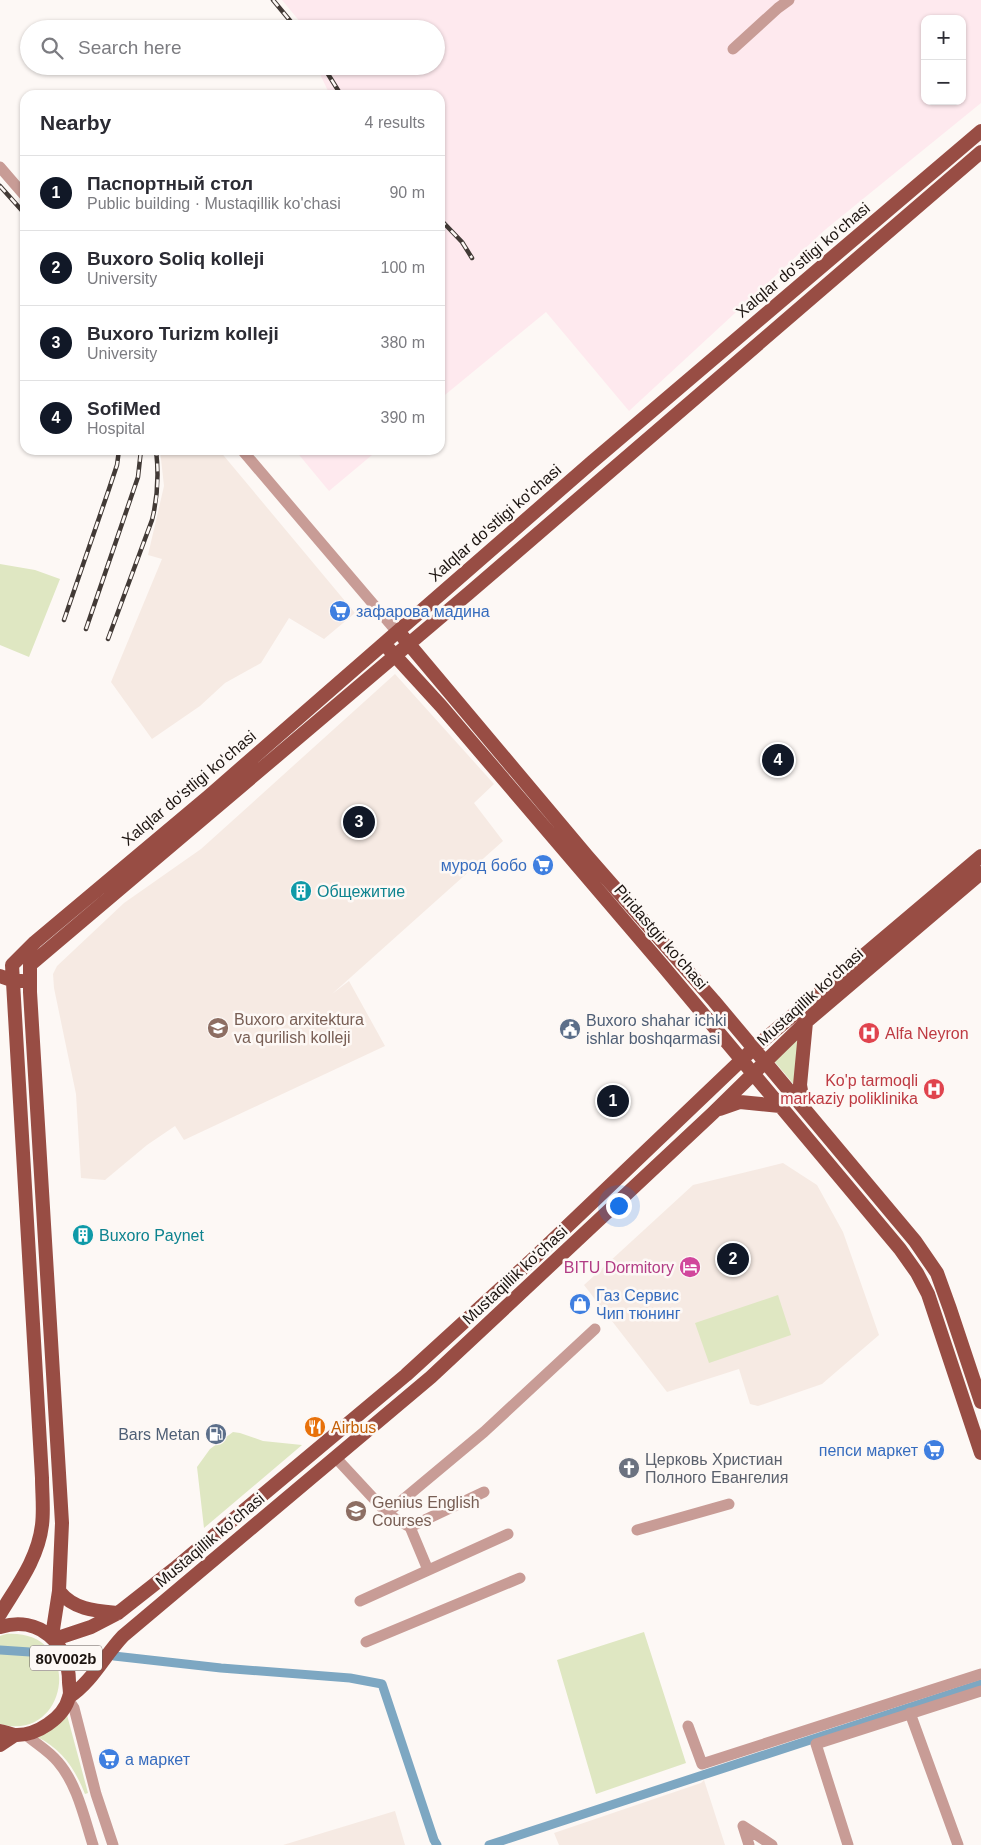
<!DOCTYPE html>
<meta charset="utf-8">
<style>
body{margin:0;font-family:Arial,sans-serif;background:#f2f2f3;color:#2b2b33}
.controls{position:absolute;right:15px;top:15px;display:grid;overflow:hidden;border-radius:10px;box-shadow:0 1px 4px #0004}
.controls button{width:45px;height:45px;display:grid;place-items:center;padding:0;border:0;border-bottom:1px solid #e1e1e2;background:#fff;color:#2b2b33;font:25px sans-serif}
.you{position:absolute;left:618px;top:1205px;width:18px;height:18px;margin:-12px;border:4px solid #fff;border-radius:50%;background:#1a73e8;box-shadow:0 0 0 8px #1a73e833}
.badge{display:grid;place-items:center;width:32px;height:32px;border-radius:50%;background:#111827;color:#fff;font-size:16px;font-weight:700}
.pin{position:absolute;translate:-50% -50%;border:2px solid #fff;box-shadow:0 1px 5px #0006}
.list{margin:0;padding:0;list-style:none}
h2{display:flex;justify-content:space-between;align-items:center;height:65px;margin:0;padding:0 20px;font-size:21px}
h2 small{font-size:16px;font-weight:400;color:#7c7c81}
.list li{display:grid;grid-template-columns:32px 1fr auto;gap:15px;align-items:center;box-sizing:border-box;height:75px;padding:0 20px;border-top:1px solid #e1e1e2}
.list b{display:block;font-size:19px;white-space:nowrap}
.list p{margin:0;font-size:16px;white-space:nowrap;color:#7c7c81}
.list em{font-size:16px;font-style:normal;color:#7c7c81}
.icon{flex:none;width:28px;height:28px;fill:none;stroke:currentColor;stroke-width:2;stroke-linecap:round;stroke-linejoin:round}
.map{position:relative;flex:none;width:981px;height:1845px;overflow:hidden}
.search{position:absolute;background:#fff;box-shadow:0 1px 4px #0004;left:20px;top:20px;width:425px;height:55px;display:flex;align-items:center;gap:12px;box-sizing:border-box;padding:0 18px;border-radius:28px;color:#7c7c81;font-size:19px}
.panel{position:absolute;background:#fff;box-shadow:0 1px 4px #0004;left:20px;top:90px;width:425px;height:365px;border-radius:15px}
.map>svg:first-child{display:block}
</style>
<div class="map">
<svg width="981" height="1845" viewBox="0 0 981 1845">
<rect width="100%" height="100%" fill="#fdf8f5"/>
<!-- built -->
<path fill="#f6eae3" d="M160,450H219L355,613L324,639L289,618L261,663L225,683L200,706L152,739L111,682L162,559L148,555L164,486Z
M395,674L494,784L474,803L503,841L332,994L349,981L385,1046L184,1140L175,1126L147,1145L105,1180L81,1178L76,1094L54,988L53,974L57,966L124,903L201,849Z
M783,1163L817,1185L843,1232L879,1335L822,1384L758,1406L750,1404L739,1369L667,1392L584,1285L693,1185Z
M704,1780L725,1845H559L554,1833L701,1783Z
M395,1811L405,1845H283Z"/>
<!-- industrial -->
<path fill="#fee9ee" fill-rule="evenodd" d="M282,0H981V103L826,229L629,411L546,312L440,399V95H330L316,66H436V29H306ZM925,19H962V101H925Z
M295,450H378L329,491Z"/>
<!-- green -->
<path fill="#dfe7c2" d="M0,564L35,570L60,579L29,657L0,645Z
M802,1033L796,1087L774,1061Z
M778,1295L791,1335L709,1363L695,1323Z
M233,1432L240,1433L263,1441L302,1445L204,1528L197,1467L210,1449Z
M644,1632L686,1763L596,1794L557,1660Z
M6,1634C86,1629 69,1744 0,1724V1636Z
M67,1715L88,1793L85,1794C75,1769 62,1749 37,1737Z"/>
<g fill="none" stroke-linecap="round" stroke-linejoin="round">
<!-- canal -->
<path stroke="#7da7c2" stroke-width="9" d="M0,1650L45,1653
M75,1654L93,1657
M114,1656L221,1668L350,1678L382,1684L434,1840L437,1845
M489,1845L981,1684"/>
<!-- minor -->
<path stroke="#c89c96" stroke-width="11" d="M733,49L778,8L789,0
M0,167L25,196
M242,450L397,632
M336,1458L387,1513L484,1432L595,1329
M387,1513L389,1515L410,1527L428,1570
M410,1527L484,1492
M637,1530L729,1504
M360,1601L508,1534
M366,1642L520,1578
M68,1699L74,1708L96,1794L113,1845
M910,1713L958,1845
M688,1726L702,1764L981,1674
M25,1734C36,1744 48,1750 58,1762C77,1784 84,1817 93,1845
M749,1845L743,1826L772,1845
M848,1845L816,1744L981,1691"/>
<!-- major -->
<path stroke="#984d44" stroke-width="14" d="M403,637L587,856L714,1001L915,1241L937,1273L950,1309L981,1402
M388,648L441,706L663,966L900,1249L917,1273L928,1294L981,1453
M30,965L469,593L981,152
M30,965V992L62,1523L59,1591L52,1636
M0,976L14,981H22
M804,1108L800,1085L806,1022
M720,1109L740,1102L780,1106
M59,1591C74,1610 96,1611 118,1613
M0,1614C17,1586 38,1559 42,1525C44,1510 42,1493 42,1478L12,965L35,942L209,796L592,462L981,131
M0,1627C39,1615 69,1643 69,1682C69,1686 71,1693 69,1697C64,1718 36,1736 15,1735C10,1734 5,1732 0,1731
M55,1639L91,1627L118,1613L174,1569L406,1375L534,1258L753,1049L981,856
M69,1697C92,1682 104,1656 123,1636L431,1377L713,1113L806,1022L981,873
M0,1745L15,1735"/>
<!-- rail casing -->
<g stroke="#423a36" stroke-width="4.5">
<path id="rail" d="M273,0L297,29
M323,66L341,95
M0,186L25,214
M440,219L462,242L472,258
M64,620L109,489L117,465L119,450
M86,629L138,477L141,450
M108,639L152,520C158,496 159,475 156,450"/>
</g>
<!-- rail -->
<use href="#rail" stroke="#fdf8f5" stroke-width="2.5" stroke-dasharray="8" stroke-linecap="butt"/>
</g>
<!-- icons -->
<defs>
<g id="supermarket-disc" transform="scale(1.125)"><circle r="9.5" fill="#3f7fe0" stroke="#fdf8f5"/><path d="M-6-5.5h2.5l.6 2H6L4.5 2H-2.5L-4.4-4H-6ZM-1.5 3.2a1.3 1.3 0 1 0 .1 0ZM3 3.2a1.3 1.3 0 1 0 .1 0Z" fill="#fff"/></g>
<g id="building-disc" transform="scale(1.125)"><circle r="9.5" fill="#0f9aa8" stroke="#fdf8f5"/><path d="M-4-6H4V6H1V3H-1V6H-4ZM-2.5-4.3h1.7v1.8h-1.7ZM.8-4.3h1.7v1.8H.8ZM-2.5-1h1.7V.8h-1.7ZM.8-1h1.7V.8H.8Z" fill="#fff"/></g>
<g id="university-disc" transform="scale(1.125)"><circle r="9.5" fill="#8d6e63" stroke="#fdf8f5"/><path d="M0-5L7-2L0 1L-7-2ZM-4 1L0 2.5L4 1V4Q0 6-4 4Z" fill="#fff"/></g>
<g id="civic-disc" transform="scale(1.125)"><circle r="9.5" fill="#5c6f8a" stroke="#fdf8f5"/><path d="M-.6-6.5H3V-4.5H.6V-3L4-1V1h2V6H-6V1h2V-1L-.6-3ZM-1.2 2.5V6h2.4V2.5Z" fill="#fff"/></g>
<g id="hospital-disc" transform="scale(1.125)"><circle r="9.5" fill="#e0444e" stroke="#fdf8f5"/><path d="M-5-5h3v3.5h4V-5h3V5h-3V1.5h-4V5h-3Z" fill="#fff"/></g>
<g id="hotel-disc" transform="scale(1.125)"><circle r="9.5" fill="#d1479c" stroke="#fdf8f5"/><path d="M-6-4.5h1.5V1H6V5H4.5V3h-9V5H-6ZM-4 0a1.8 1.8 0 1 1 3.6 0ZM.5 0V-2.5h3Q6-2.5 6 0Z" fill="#fff"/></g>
<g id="shop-disc" transform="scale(1.125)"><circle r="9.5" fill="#3f7fe0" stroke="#fdf8f5"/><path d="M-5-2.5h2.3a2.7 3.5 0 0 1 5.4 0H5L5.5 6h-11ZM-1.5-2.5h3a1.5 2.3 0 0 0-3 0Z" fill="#fff"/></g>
<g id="restaurant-disc" transform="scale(1.125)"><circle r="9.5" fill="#e8710a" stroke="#fdf8f5"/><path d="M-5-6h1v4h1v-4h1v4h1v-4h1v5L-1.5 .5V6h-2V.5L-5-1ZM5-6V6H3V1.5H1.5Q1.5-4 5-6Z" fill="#fff"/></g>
<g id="fuel-disc" transform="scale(1.125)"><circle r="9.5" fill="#5c6f8a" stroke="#fdf8f5"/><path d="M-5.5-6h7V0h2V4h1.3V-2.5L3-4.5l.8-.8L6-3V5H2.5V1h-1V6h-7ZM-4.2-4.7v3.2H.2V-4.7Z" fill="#fff"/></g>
<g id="church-disc" transform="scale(1.125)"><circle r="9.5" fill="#6b7280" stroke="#fdf8f5"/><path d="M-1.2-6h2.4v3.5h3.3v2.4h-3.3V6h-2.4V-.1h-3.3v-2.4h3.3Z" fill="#fff"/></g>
<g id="school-disc" transform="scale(1.125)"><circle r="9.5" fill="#8d6e63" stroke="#fdf8f5"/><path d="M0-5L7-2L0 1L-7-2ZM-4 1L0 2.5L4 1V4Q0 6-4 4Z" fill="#fff"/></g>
</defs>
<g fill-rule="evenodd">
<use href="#supermarket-disc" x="340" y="611"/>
<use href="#supermarket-disc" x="543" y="865"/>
<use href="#building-disc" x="301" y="891"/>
<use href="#university-disc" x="218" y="1028"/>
<use href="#civic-disc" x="570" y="1029"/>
<use href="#hospital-disc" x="869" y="1033"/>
<use href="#hospital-disc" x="934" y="1089"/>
<use href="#building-disc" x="83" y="1235"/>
<use href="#hotel-disc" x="690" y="1267"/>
<use href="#shop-disc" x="580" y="1304"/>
<use href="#restaurant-disc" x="315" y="1427"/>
<use href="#fuel-disc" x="216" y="1434"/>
<use href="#supermarket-disc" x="934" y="1450"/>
<use href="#church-disc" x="629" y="1468"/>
<use href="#school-disc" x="356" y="1511"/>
<use href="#supermarket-disc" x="109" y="1759"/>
</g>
<g text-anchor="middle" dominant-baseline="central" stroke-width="5" stroke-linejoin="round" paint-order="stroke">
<!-- shield labels -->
<rect fill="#fdf8f5" stroke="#605855" stroke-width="1" x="30" y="1645.5" width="72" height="25" rx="4"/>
<g font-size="15" font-weight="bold" fill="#1c1410">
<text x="66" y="1658">80V002b</text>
</g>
<!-- street labels -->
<g font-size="16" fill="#1c1410" stroke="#fdf8f5">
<text transform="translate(803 260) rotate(-40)">Xalqlar do'stligi ko'chasi</text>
<text transform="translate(495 523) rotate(-41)">Xalqlar do'stligi ko'chasi</text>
<text transform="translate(189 788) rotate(-40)">Xalqlar do'stligi ko'chasi</text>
<text transform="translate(661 937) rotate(49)">Piridastgir ko'chasi</text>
<text transform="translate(810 997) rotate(-42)">Mustaqillik ko'chasi</text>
<text transform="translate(515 1275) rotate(-43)">Mustaqillik ko'chasi</text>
<text transform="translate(210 1540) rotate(-40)">Mustaqillik ko'chasi</text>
</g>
<!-- shop labels -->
<g font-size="16" fill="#366cbe" stroke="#fdf8f5" text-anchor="start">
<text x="356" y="611">зафарова мадина</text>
<text x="527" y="865" text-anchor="end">мурод бобо</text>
<text x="596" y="1295">Газ Сервис<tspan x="596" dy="18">Чип тюнинг</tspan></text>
<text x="918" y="1450" text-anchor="end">пепси маркет</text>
<text x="125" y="1759">а маркет</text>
</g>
<!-- culture labels -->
<g font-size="16" fill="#0d838f" stroke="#fdf8f5" text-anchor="start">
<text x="317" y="891">Общежитие</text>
<text x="99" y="1235">Buxoro Paynet</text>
</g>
<!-- education labels -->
<g font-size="16" fill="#785e54" stroke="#fdf8f5" text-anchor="start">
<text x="234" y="1019">Buxoro arxitektura<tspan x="234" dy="18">va qurilish kolleji</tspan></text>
<text x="372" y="1502">Genius English<tspan x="372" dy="18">Courses</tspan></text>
</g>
<!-- service labels -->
<g font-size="16" fill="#4e5e75" stroke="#fdf8f5" text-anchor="start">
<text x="586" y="1020">Buxoro shahar ichki<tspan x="586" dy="18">ishlar boshqarmasi</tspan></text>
<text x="200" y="1434" text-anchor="end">Bars Metan</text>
</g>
<!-- health labels -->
<g font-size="16" fill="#be3a42" stroke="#fdf8f5" text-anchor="start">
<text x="885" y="1033">Alfa Neyron</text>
<text x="918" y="1080" text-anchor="end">Ko'p tarmoqli<tspan x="918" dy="18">markaziy poliklinika</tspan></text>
</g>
<!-- hotel labels -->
<g font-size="16" fill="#b23c85" stroke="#fdf8f5" text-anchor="end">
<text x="674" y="1267">BITU Dormitory</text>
</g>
<!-- food labels -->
<g font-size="16" fill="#c56008" stroke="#fdf8f5" text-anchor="start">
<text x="331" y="1427">Airbus</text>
</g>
<!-- worship labels -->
<g font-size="16" fill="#5b616d" stroke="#fdf8f5" text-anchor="start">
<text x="645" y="1459">Церковь Христиан<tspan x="645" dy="18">Полного Евангелия</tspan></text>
</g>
</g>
</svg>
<div class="controls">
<button>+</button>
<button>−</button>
</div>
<div class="you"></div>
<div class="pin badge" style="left:613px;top:1101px">1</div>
<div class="pin badge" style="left:733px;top:1259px">2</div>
<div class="pin badge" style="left:359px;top:822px">3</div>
<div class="pin badge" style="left:778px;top:760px">4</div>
<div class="search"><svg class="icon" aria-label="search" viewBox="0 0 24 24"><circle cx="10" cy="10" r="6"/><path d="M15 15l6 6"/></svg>Search here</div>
<section class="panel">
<h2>Nearby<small>4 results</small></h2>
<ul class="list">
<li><span class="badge">1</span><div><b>Паспортный стол</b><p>Public building · Mustaqillik ko'chasi</p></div><em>90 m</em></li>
<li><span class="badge">2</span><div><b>Buxoro Soliq kolleji</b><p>University</p></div><em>100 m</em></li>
<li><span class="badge">3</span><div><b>Buxoro Turizm kolleji</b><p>University</p></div><em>380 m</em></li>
<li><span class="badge">4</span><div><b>SofiMed</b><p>Hospital</p></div><em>390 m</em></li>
</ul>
</section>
</div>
